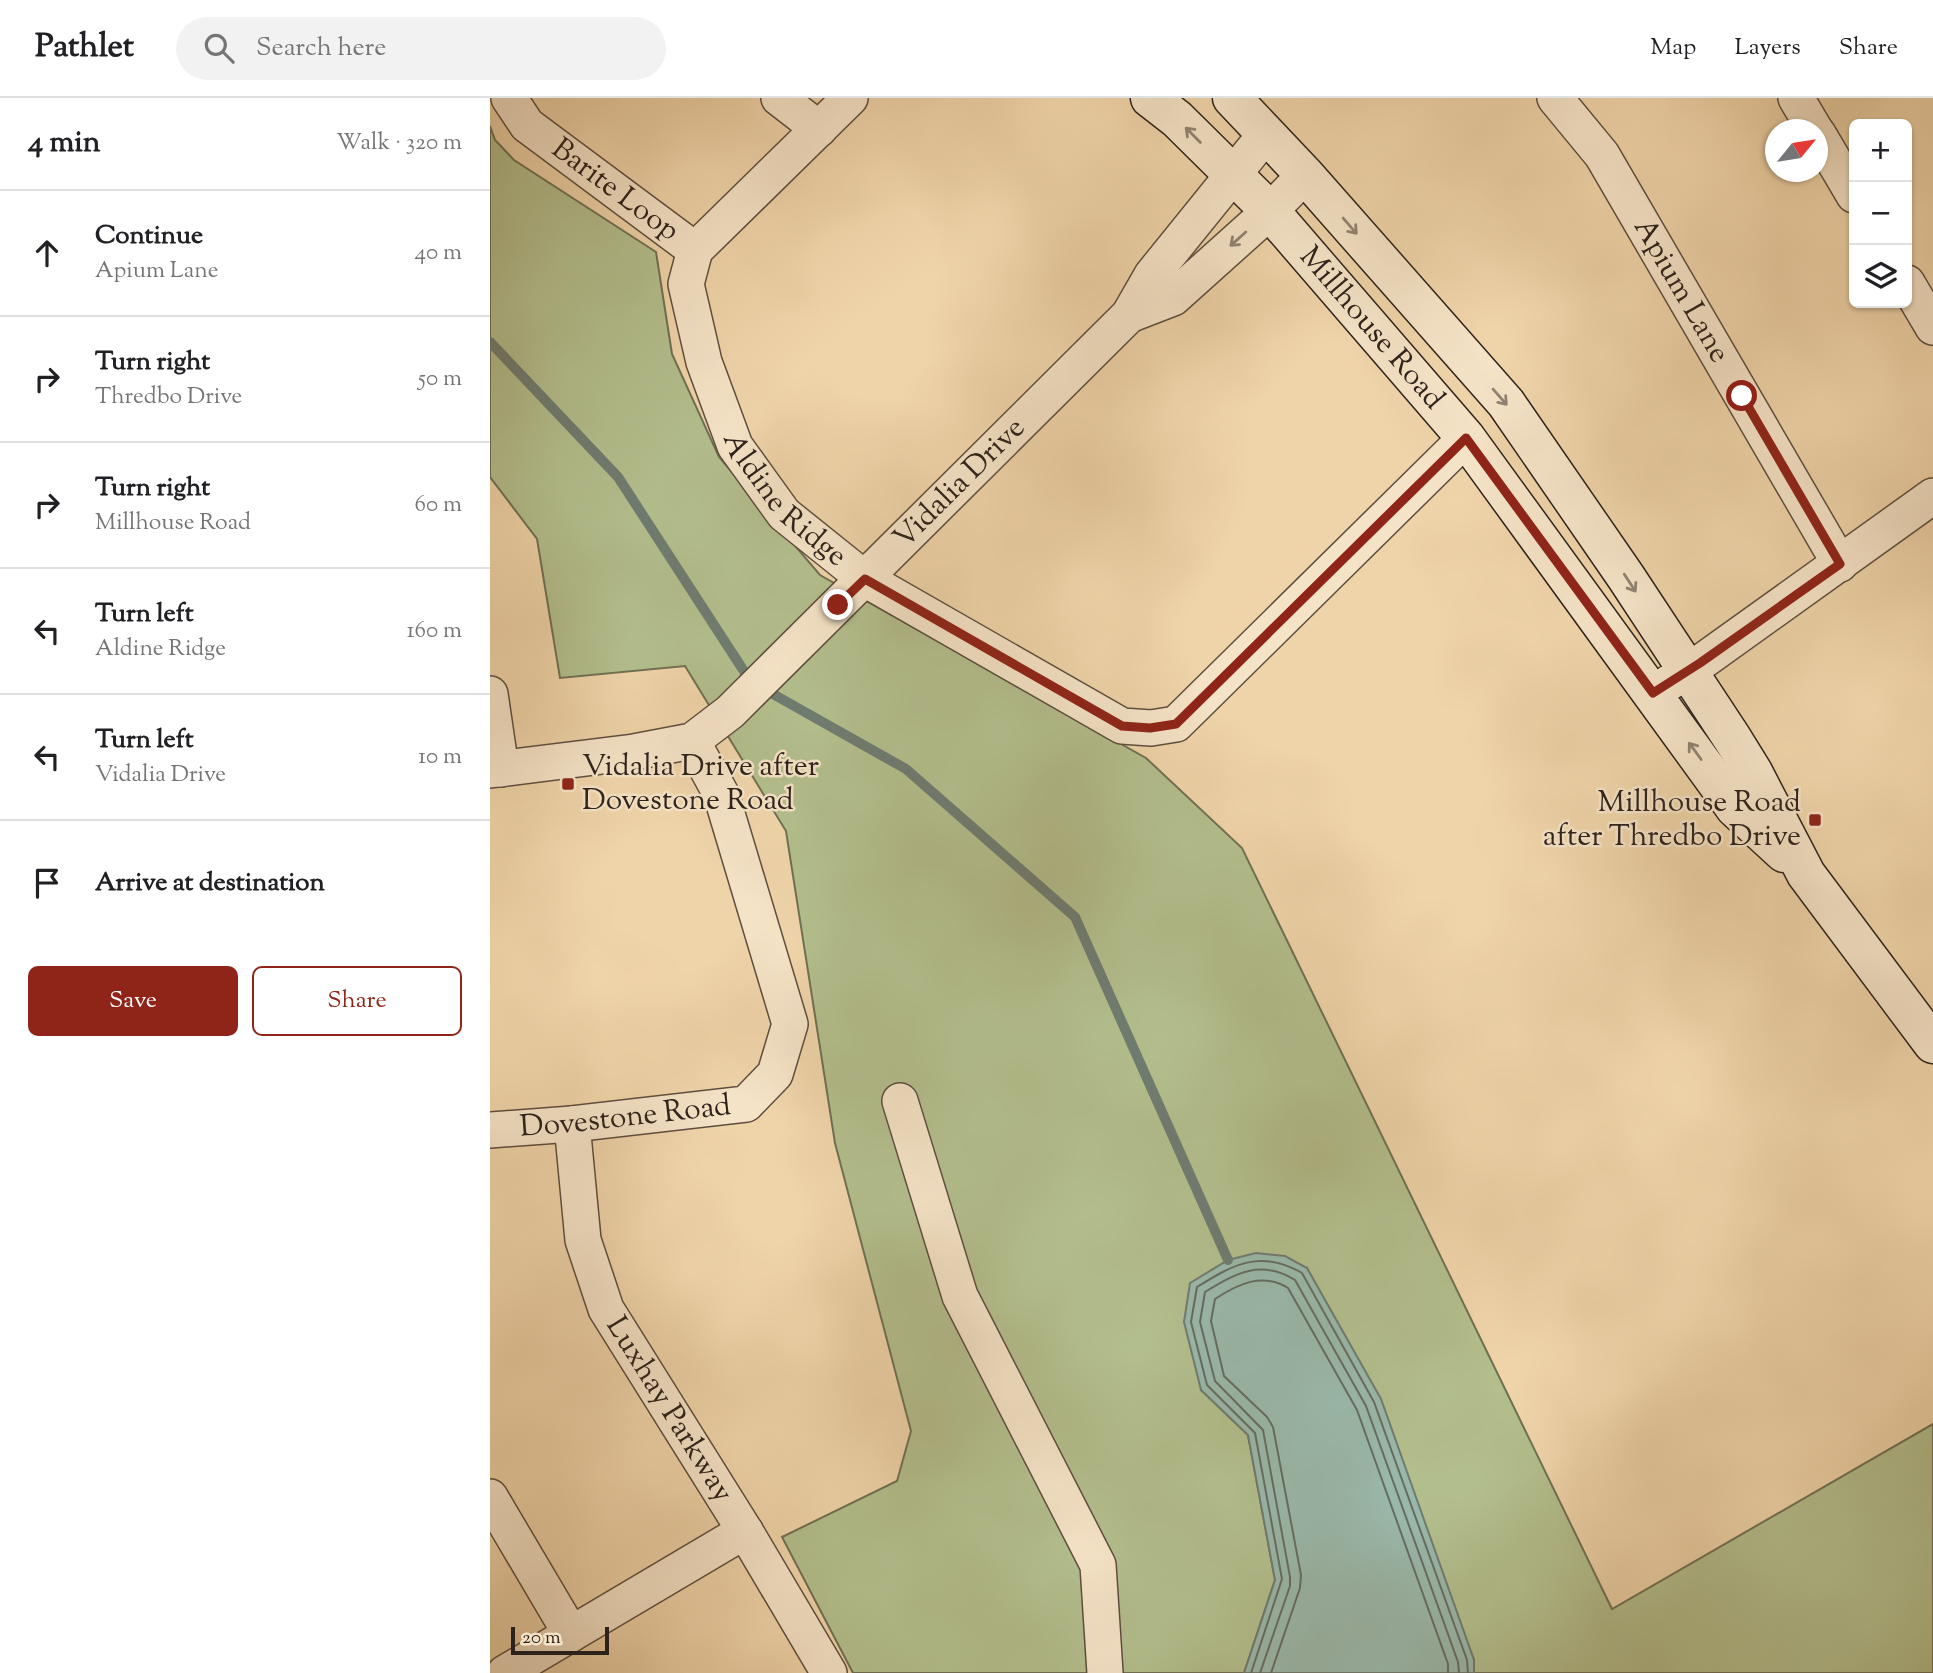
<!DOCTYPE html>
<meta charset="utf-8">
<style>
body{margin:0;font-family:"Sorts Mill Goudy",serif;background:#f2f2f2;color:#202124}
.controls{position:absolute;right:21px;top:21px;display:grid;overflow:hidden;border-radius:10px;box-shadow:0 2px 5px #0004}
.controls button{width:63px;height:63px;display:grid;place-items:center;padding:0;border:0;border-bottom:2px solid #e0e0e0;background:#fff;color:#202124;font:35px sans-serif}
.compass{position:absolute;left:1275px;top:21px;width:63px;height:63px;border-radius:50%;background:#fff;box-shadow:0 2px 5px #0004;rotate:60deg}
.scale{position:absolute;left:21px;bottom:18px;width:98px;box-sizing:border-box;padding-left:7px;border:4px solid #2e221c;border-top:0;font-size:19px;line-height:24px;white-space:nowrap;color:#2e221c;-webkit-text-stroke:5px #f5e3c7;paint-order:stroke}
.stop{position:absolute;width:21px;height:21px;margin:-16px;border:5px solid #8f2418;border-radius:50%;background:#fff}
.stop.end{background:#8f2418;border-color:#fff;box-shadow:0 2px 7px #0008}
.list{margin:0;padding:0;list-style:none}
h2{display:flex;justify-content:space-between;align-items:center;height:91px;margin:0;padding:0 28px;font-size:30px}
h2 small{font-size:23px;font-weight:400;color:#757577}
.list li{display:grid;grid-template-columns:46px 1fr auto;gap:21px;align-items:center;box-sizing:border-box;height:126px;padding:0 28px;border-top:2px solid #e0e0e0}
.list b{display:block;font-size:26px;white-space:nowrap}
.list p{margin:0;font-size:23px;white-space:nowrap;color:#757577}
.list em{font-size:23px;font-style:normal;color:#757577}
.actions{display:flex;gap:14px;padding:21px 28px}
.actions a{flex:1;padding:16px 0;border:2px solid #8f2418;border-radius:10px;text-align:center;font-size:24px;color:#8f2418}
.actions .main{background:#8f2418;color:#fff}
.icon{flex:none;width:38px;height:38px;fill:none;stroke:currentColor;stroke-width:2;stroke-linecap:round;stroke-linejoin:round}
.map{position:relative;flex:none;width:1443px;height:1575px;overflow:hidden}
header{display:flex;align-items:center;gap:42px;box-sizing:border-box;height:98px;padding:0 35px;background:#fff;border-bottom:2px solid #e0e0e0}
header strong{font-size:33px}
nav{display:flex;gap:38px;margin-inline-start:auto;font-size:24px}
.search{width:490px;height:63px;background:#f2f2f2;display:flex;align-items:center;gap:18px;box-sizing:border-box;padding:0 24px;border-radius:38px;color:#757577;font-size:26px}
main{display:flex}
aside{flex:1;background:#fff}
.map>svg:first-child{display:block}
</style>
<header>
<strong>Pathlet</strong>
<div class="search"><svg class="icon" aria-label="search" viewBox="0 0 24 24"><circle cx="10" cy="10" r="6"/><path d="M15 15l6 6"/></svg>Search here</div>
<nav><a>Map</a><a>Layers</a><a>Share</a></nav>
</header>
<main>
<aside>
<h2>4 min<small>Walk · 320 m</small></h2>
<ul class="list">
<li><svg class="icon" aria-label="ahead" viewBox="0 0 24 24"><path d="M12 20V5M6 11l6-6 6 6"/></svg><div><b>Continue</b><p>Apium Lane</p></div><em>40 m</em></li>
<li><svg class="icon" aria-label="right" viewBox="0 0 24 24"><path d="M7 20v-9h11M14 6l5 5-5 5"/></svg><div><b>Turn right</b><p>Thredbo Drive</p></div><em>50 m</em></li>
<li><svg class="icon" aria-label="right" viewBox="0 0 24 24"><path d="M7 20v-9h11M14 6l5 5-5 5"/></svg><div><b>Turn right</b><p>Millhouse Road</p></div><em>60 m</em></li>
<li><svg class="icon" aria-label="left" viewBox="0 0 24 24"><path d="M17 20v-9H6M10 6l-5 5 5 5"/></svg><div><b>Turn left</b><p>Aldine Ridge</p></div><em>160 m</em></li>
<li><svg class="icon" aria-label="left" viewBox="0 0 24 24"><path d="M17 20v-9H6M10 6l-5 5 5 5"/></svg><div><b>Turn left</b><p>Vidalia Drive</p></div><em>10 m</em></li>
<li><svg class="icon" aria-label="arrive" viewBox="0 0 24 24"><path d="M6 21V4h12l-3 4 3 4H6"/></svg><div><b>Arrive at destination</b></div></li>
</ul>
<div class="actions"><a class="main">Save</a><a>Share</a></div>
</aside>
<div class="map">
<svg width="1443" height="1575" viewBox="0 0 1443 1575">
<rect width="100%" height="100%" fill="#f0d4a9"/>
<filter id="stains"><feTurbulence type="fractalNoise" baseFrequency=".00286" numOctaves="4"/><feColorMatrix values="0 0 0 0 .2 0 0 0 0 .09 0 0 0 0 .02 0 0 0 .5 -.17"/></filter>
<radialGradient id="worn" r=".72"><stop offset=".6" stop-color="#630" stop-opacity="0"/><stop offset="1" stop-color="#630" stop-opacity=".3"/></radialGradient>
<!-- green -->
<path fill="#b3be8d" stroke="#707054" stroke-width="2" d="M0,28L5,42L24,62L166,154L182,256L229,359L330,477L656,660L752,750L1122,1511L1443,1326V1575H984V1562L836,1207L817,1170L711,1292L758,1337L785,1482L754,1575H363L292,1439L407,1383L421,1333L345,1045L296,733L195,568L70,580L47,441L0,379Z"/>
<!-- water -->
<path fill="#9ab8aa" stroke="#6f7c71" stroke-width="2" d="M766,1155L795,1158L817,1170L891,1301L984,1562V1575H754L785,1482L758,1337L711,1292L694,1224L700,1185L738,1162Z"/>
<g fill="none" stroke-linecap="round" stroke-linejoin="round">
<!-- shore -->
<path stroke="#646d63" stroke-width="2" d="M761,1575L792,1481L765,1335L717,1287L701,1224L707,1189C744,1166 771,1151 812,1175L884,1304L977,1562L978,1575
M770,1575L800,1488V1479L773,1332L725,1283L710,1224L715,1194C746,1175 771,1161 805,1182L876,1308L968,1564L969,1575
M781,1575L810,1490L811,1477L783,1329L777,1319L734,1278L721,1223L725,1201C748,1186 772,1174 798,1190L867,1312L958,1566V1575"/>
<!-- stream -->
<path stroke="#6f7c71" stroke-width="10" d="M0,244L128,379L261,584
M274,591L416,671L585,819L738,1162"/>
<!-- minor casing -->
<g stroke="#5e4e3f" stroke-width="38">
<g id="minor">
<path id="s1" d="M19,0L37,27L205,152"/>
<path d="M289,0L329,31"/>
<path id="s2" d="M360,0L205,152L196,186L214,264L245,348L294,416L375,481L632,628L661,630L686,626L976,340"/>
<path id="s3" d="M1065,0L1112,57L1350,466"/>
<path d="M1306,0L1325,32"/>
<path d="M1328,36L1364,97"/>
<path d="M1417,185L1443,229"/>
<path d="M639,217L683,200L780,113L815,77"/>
<path d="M1163,595L1210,565L1443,398"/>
<path d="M0,596L11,671"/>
<path id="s4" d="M0,672L144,654L202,643L240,614L639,217L662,177L776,36"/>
<path d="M410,1003L470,1198L608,1467L615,1575"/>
<path id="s5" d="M82,1026L93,1142L116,1211L255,1433L339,1575"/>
<path id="s6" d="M0,1032L82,1026L256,1006L285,976L300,926L231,696L202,643"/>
<path d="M0,1399L81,1536"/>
<path d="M15,1575L255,1433"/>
</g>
</g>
<!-- secondary casing -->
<g stroke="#2e221c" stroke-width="41">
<g id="secondary">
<path id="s7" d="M660,0L687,21L780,113L976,340L1245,710L1294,755"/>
<path d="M742,0L815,77L1016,305L1136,479L1242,640L1263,674L1316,776L1443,946"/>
</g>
</g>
<!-- minor -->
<use href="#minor" stroke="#f5e3c7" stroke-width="35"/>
<!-- secondary -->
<use href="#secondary" stroke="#f5e3c7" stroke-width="38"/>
</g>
<!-- one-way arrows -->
<defs><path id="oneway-shaft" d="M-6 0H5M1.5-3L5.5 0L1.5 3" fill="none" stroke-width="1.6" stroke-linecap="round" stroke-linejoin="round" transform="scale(1.75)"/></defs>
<g stroke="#928272">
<use href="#oneway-shaft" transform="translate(703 37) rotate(-135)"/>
<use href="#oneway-shaft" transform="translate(860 128) rotate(49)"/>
<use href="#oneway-shaft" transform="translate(748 141) rotate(138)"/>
<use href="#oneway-shaft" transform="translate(1010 299) rotate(49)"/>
<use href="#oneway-shaft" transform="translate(1140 485) rotate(57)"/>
<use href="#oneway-shaft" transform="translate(1205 653) rotate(-126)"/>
</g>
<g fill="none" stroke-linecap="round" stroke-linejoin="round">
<!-- route -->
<path stroke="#8f2418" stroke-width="9" d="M348,507L375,481L632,628L660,630L686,626L976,340L1163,595L1210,565L1350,466L1252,298"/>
</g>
<!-- markers -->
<g fill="#8f2418" stroke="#f5e3c7" stroke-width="2.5">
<rect x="71" y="679" width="14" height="14" rx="3.5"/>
<rect x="1318" y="715" width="14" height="14" rx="3.5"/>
</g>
<g text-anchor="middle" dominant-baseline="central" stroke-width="5" stroke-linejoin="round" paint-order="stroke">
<!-- street labels -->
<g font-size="30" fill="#2e221c" stroke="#f5e3c7">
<text stroke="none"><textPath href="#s1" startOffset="142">Barite Loop</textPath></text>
<text stroke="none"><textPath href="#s3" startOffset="231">Apium Lane</textPath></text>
<text stroke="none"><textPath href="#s7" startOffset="320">Millhouse Road</textPath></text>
<text stroke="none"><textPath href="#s4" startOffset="576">Vidalia Drive</textPath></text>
<text stroke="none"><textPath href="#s2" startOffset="495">Aldine Ridge</textPath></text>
<text stroke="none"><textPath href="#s6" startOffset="136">Dovestone Road</textPath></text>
<text stroke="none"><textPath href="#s5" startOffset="308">Luxhay Parkway</textPath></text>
</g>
<!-- poi labels -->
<g font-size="30" fill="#2e221c" stroke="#f5e3c7" text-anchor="start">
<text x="92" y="669">Vidalia Drive after<tspan x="92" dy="34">Dovestone Road</tspan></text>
<text x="1311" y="705" text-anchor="end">Millhouse Road<tspan x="1311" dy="34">after Thredbo Drive</tspan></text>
</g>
</g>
<rect width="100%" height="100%" filter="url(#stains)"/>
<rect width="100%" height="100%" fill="url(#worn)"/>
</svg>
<div class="controls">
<button>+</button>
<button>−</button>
<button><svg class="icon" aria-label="layers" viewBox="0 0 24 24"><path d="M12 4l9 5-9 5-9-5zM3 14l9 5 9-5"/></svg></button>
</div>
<svg class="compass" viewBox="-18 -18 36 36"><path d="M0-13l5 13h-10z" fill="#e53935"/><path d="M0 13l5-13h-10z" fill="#757577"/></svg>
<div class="scale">20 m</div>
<div class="stop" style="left:1252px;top:298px"></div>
<div class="stop end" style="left:348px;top:507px"></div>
</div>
</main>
